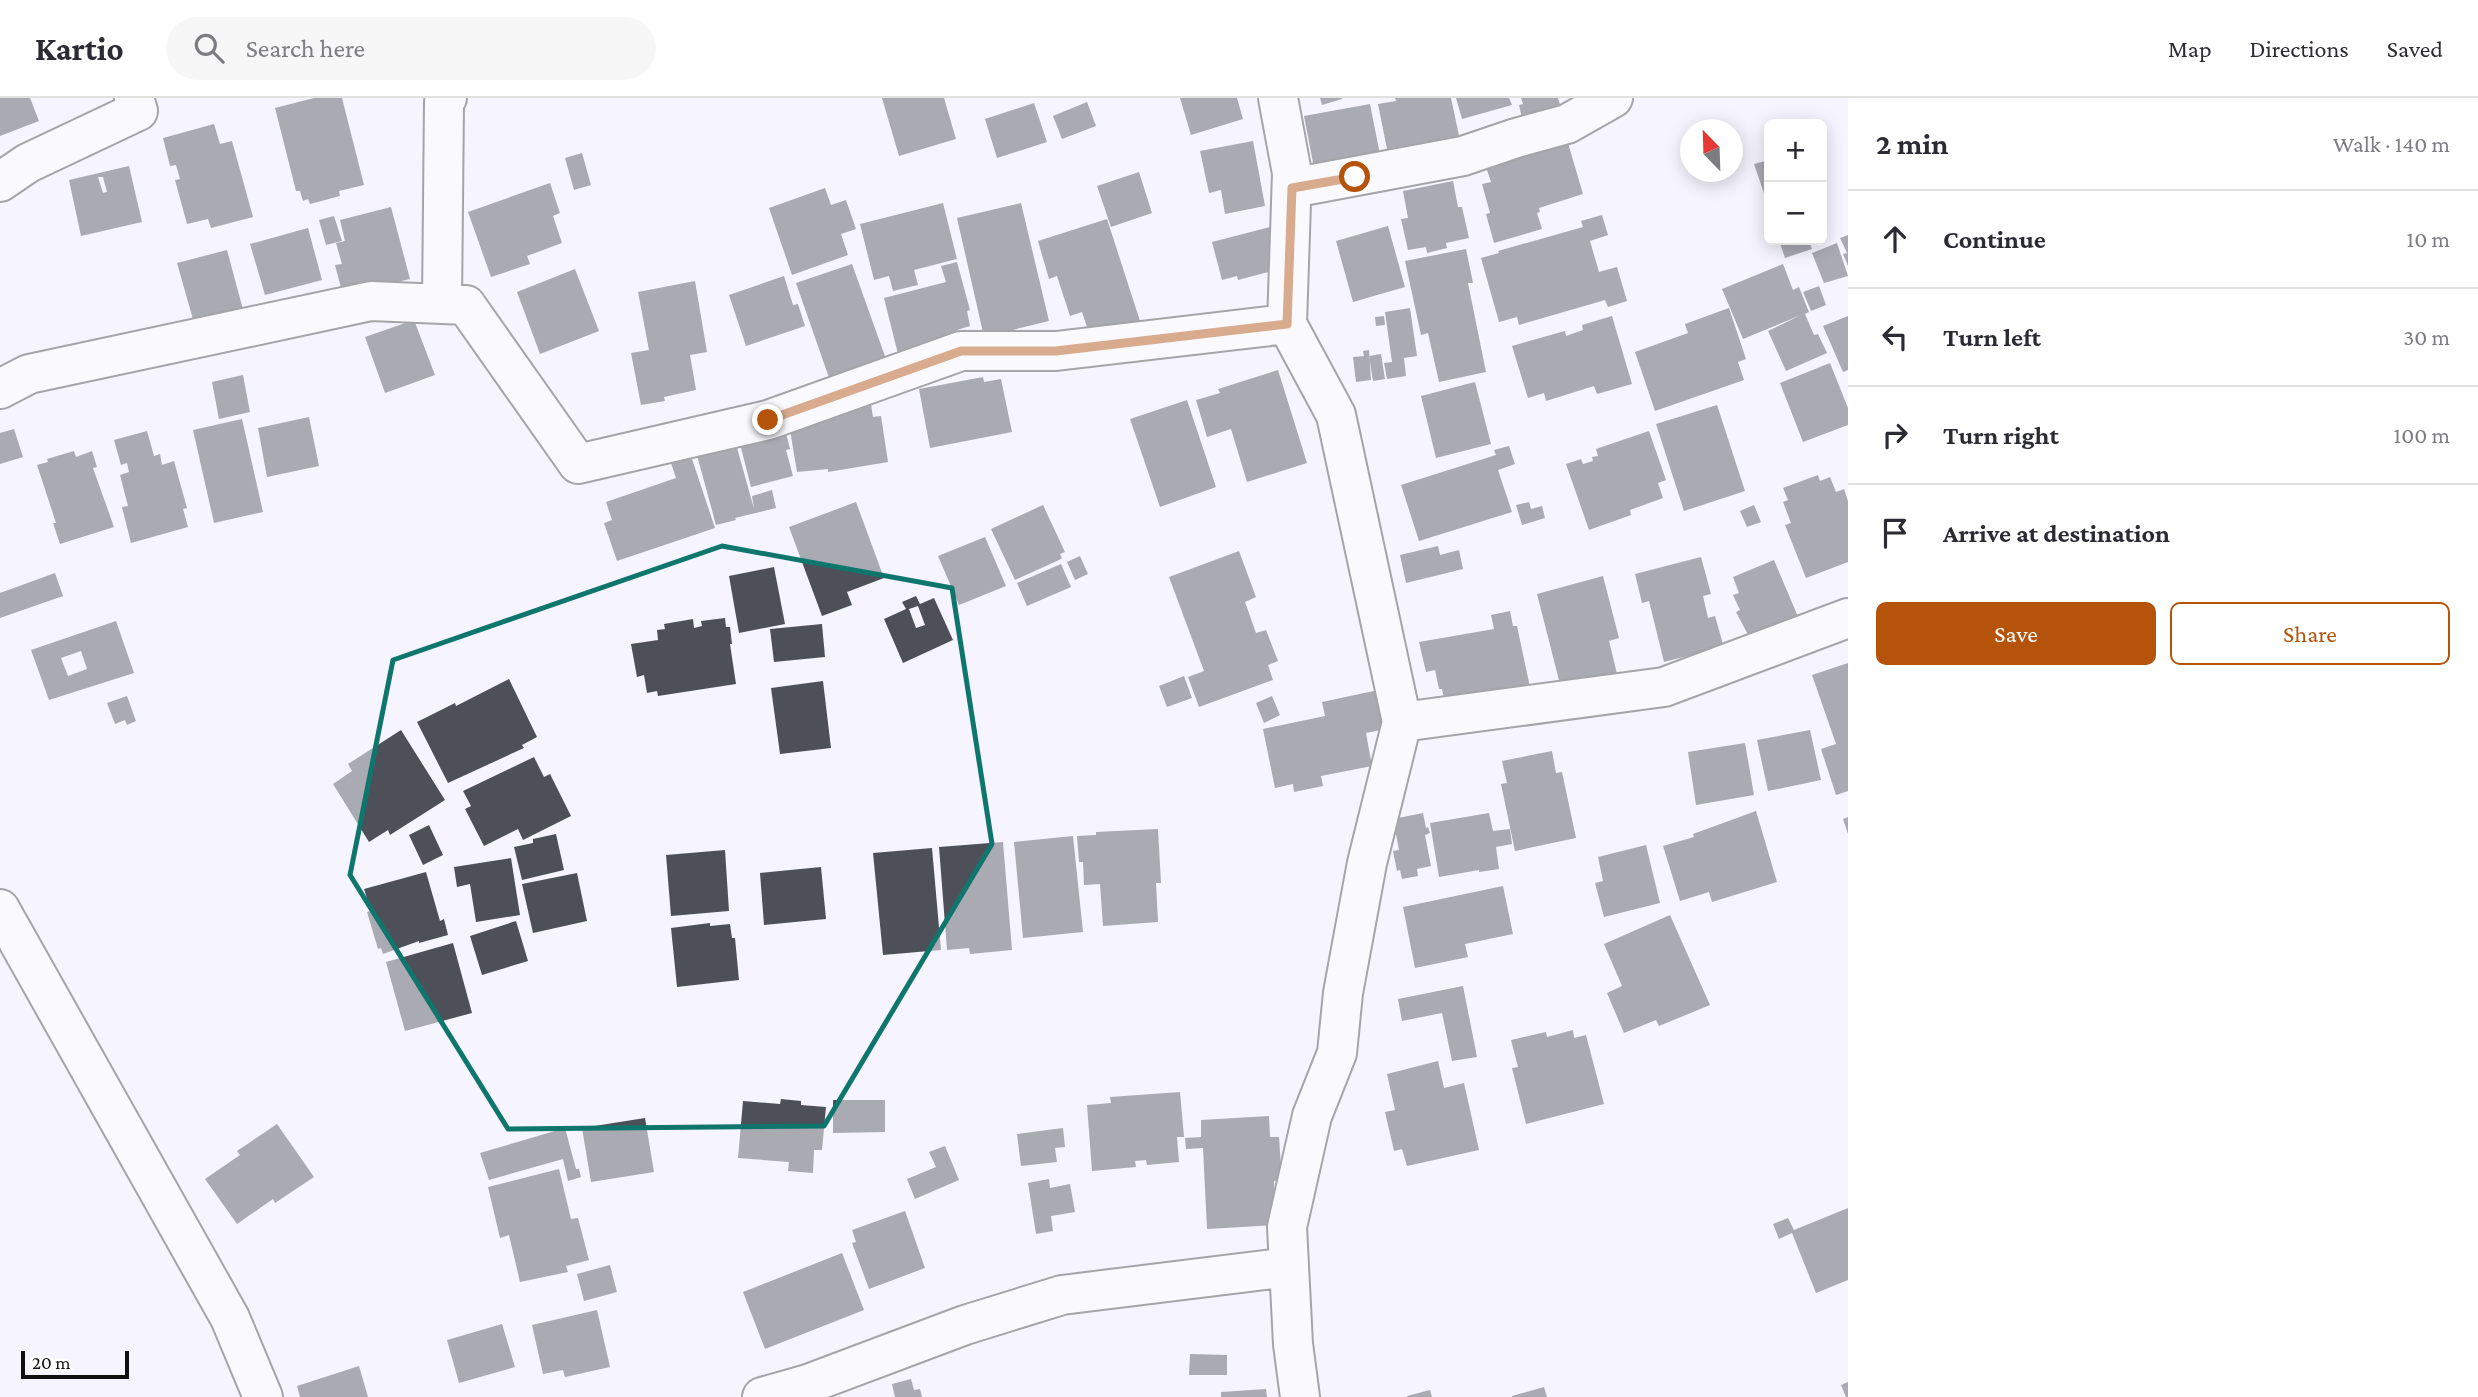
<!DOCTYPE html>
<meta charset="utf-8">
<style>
body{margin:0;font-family:"Crimson Pro",serif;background:#f7f7f7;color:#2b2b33}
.controls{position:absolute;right:21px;top:21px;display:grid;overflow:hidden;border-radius:10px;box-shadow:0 4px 18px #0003}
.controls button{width:63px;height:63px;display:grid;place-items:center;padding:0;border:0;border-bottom:2px solid #e1e1e2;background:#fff;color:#2b2b33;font:35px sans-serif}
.compass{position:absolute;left:1680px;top:21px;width:63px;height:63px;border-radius:50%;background:#fff;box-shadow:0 4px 18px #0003;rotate:337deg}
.scale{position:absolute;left:21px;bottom:18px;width:108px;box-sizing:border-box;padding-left:7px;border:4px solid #101010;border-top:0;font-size:19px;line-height:24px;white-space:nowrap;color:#101010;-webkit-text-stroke:5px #fff;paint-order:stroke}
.stop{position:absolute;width:21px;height:21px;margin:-16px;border:5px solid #b45309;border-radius:50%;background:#fff}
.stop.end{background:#b45309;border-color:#fff;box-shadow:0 2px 7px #0008}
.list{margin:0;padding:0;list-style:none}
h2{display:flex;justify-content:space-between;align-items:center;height:91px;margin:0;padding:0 28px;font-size:30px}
h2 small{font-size:23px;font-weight:400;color:#7c7c81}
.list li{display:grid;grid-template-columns:46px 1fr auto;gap:21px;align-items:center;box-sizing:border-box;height:98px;padding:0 28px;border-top:2px solid #e1e1e2}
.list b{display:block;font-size:26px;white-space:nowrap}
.list em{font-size:23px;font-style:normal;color:#7c7c81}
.actions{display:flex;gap:14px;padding:21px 28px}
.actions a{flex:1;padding:16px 0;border:2px solid #b45309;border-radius:10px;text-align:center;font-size:24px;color:#b45309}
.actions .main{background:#b45309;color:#fff}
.icon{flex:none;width:38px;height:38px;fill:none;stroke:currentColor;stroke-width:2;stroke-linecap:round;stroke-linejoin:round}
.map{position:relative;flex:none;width:1848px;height:1299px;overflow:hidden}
header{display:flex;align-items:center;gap:42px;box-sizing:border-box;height:98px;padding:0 35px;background:#fff;border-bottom:2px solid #e1e1e2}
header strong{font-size:33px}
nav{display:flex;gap:38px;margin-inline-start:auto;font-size:24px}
.search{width:490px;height:63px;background:#f7f7f7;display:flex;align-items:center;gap:18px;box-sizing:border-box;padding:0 24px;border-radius:38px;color:#7c7c81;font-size:26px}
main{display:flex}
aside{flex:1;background:#fff}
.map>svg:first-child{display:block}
</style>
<header>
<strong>Kartio</strong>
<div class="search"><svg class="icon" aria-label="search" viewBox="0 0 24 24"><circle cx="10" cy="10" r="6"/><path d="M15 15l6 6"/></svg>Search here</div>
<nav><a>Map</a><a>Directions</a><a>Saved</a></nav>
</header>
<main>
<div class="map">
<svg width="1848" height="1299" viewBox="0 0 1848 1299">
<rect width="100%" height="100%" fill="#f6f4fe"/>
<!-- building -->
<path fill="#4d5058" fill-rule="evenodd" d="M0,0H30L39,23L0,38Z
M314,0H342L364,87L339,93L340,98L310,106L308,101L303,103L300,93H296L275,10Z
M882,0H944L956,41L899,58Z
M1180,0H1237L1243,21L1191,37Z
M1320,0H1342V1L1322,7Z
M1395,0H1451L1461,47L1389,61L1378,6L1396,3Z
M1456,0H1509L1512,7L1462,21Z
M1521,0H1558L1562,13L1524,29L1519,7L1523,6Z
M1087,4L1096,28L1062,41L1053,18Z
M1034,5L1047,44L997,60L985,21Z
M1370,6L1381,62L1315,75L1304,18Z
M214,26L220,46L232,43L253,119L211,130L208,121L187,126L175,82L180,81L176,67L170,68L163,40Z
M1253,43L1265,108L1225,116L1221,92L1209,95L1200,53Z
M1568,45L1583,96L1539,110L1540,114L1537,115L1542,131L1494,145L1486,116L1490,115L1482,86L1491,84L1486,69Z
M582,55L591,87L574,92L565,60Z
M1769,62V110L1754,66Z
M129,68L142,124L81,138L69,82ZM98,79H103L107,94L103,95Z
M1139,74L1152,115L1111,129L1097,88Z
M1453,83L1458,109H1462L1469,140L1446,145L1447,150L1427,155L1426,149L1408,152L1401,121L1408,120L1403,93Z
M550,85L560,115L553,118L562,145L527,158L530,166L491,179L468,114Z
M825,90L831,107L846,102L856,131L841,136L848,157L792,177L769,110Z
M943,105L957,161L914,172L918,187L893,193L889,178L874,182L860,126Z
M1021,105L1049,223L984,239L957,120Z
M391,109L410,181L389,186L345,205L335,167L342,166L336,145L345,143L340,122Z
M1602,117L1608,137L1590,143L1599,174L1617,169L1627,203L1608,209L1605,202L1519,227L1517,219L1499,224L1481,160L1499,155L1498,153L1583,129L1581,123Z
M334,118L342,143L326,147L319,122Z
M1107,121L1140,223L1090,238L1082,214L1070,218L1057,178L1049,181L1038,143Z
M1388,128L1405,189L1353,204L1336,143Z
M1270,129L1280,171L1238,182L1237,178L1222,182L1212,144Z
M308,130L322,182L265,197L250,146Z
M1848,137V168L1843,156L1847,155L1840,140Z
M1779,142H1809L1812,151L1785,160Z
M1837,145L1848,178L1824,185L1812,155Z
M1466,151L1473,185H1468L1486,274L1439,284L1428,235L1421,237L1405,163Z
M227,152L245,219L196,232L177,165Z
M957,164L970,212L967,213L970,228L957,232L958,236L931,243L933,251L899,260L884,200L946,184L941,168Z
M852,166L886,261L834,294L796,185Z
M1783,166L1793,192L1799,189L1809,214L1805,216L1814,237L1818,236L1827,255L1786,273L1768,233L1801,217L1743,241L1722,191Z
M575,171L599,233L540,256L517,194Z
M784,178L793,207L798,206L805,228L746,248L729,197Z
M695,183L707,254L690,257L696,292L664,299L665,303L641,307L631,255L649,252L638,194Z
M1819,188L1826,207L1811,213L1803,194Z
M1410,210L1417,258L1404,260L1406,278L1387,281L1384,265L1392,264L1385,214Z
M1729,210L1746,261L1738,264L1744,282L1655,313L1635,254L1688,235L1685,226Z
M1384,218L1385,227L1376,228L1375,219Z
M1612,218L1632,286L1597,296L1594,288L1546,303L1544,295L1528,300L1512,248L1565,233L1566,238L1583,232L1582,227Z
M1848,218V272L1843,274L1823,228Z
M414,222L435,277L385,295L365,239Z
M1369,252L1371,282L1356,284L1353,259L1364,258L1363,253Z
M1381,256L1385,281L1373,283L1369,258Z
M1830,265L1848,310V327L1803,344L1780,285Z
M1278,272L1307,365L1247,384L1231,331L1207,339L1196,302L1220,295L1218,291Z
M243,277L250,314L219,321L212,284Z
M983,279L984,284L1001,281L1012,334L930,350L919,291Z
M1475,284L1491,346L1436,360L1421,298Z
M1187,302L1216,389L1160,409L1130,321Z
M871,306L873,319L881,318L888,364L828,374V371L797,374L788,320Z
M1717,307L1745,393L1684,413L1656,326Z
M309,319L319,368L267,379L258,330Z
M242,321L263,414L214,425L193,332Z
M783,323L790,351L786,352L793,378L751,389L737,334Z
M14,331L23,359L0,366V335Z
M147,333L154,358L160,356L162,367L174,363L187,410L183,411L188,429L131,445L122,409L128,408L120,377L129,374L127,365L121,367L114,342Z
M1649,333L1666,382L1658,385L1663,400L1630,412L1631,417L1589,432L1566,366L1581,361L1583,366L1593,363L1592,359L1598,358L1596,351Z
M734,339L754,411L752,398L772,392L776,410L735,420L736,422L716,427L695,350Z
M1509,348L1515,366L1498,372L1512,414L1419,443L1401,387L1496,357L1494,352Z
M74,353L76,359L92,353L97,369L93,370L114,429L60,446L53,425H56L37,367L48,364L47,361Z
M690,355L715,430L617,463L604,425L612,422L606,404L676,380L670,362Z
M1818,377L1820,383L1830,379L1836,394L1844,391L1848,403V464L1806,480L1785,427L1791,425L1783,404L1788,402L1783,390Z
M856,404L884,480L847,494L852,507L822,518L789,429Z
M1529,404L1531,411L1542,408L1545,420L1522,427L1516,407Z
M1043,407L1065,454L1060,456L1062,460L1059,462L1015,482L991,431Z
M1754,407L1761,424L1747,429L1740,413Z
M985,439L1006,488L959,507L938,458Z
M1438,448L1440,457L1459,452L1463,471L1406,485L1400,457Z
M1239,453L1256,499L1245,504L1256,535L1266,532L1278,563L1268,567L1273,582L1199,609L1188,579L1204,573L1169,479Z
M1080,458L1088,476L1075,482L1067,464Z
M1701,459L1711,496L1703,498L1708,520L1715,518L1726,557L1697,564L1695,556L1664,564L1649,503L1642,505L1635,476Z
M1774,462L1804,533L1754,548L1736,514L1740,512L1733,497L1739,495L1733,479Z
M1061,466L1071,489L1027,508L1017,485Z
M774,469L785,526L739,535L729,478Z
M55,475L63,498L0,520V495Z
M1603,478L1619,540L1609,543L1617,576L1561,590L1537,496Z
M916,498L920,506L934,500L953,542L903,565L884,521L906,511L902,504ZM918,508L925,527L916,530L909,511Z
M1510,513L1513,528H1517L1531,594L1447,614L1442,591H1439L1435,572L1426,574L1419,544L1494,531L1491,517Z
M725,520L726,529H730L732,546H730L736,586L658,598L657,593L647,595L644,577L637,579L631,546L658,542L657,532L665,531L664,526L693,521L694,530L702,528L701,523Z
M116,523L134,575L49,602L31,552ZM81,553L87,571L68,578L61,560Z
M822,526L825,559L774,564L770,531Z
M1848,565V693L1836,697L1821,651L1836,646L1812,577Z
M1184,578L1192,600L1167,609L1159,588Z
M509,581L537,639L522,647L524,650L448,685L417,624L455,605L456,608Z
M823,583L831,650L780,656L771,590Z
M1383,591L1391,630L1366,635L1372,668L1321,678L1323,688L1294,694L1293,686L1275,690L1263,631L1325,618L1322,604Z
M127,598L136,623L127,627L125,622L115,626L107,605Z
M1272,598L1280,617L1264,625L1256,605Z
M401,632L445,702L390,737L388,732L369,744L333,686L352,673L348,666Z
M1810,632L1821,682L1768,693L1757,642Z
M1745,645L1754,697L1696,707L1688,654Z
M1552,653L1556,675L1562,674L1576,740L1515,753L1501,686L1507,685L1502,663Z
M534,659L544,679L550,676L571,718L523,742L518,731L484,748L465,711L471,708L463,693Z
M1756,713L1777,784L1712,804L1709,794L1680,803L1663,748L1694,739L1693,736Z
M1423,715L1426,730L1428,729L1430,735L1425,737L1431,768L1417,771L1418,778L1402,781L1400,772L1397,773L1393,753L1399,752L1396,736L1390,737L1388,722Z
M1489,715L1493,733L1510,731L1512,746L1496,749L1499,771L1479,774V772L1439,779L1430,725Z
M1848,719V736L1843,721Z
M429,727L443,757L423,767L409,737Z
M1158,731L1161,785H1156L1158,824L1103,828L1100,786L1084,787L1083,764H1079L1077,738L1096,737V734Z
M556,736L564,772L522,782L514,749L533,745V741Z
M1073,738L1083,834L1023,840L1014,744Z
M1003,744L1012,852L970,856L969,850L947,852L939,749Z
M1646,747L1660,805L1604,819L1595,785L1603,783L1598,759Z
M932,750L941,852L883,857L873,755Z
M725,752L729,813L671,818L666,757Z
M511,760L520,817L476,824L470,786L457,789L454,769Z
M821,769L826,821L764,827L760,775Z
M426,774L440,823L444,821L448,837L419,845V843L383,856L381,850L378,851L367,814L371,813L364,791Z
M577,775L587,823L533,835L522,786Z
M1503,788L1513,836L1465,846L1468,859L1415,870L1403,809Z
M1670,817L1710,907L1659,928L1656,922L1624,935L1607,895L1622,888L1604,846Z
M516,823L528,863L482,877L470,838Z
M710,825V828L730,826L732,840H735L739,882L677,889L671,830Z
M453,845L472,915L405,933L386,864Z
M1463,888L1477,959L1452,963L1442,915L1402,923L1398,901Z
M1573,932L1574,940L1586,937L1604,1006L1526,1026L1512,970L1518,969L1511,942L1546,934L1547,939Z
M1438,963L1444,990L1464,985L1479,1052L1407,1068L1402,1051L1394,1053L1385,1014L1395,1012L1387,976Z
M1180,994L1184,1039H1177L1179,1064L1147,1067L1146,1062L1135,1063L1136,1069L1092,1073L1087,1007L1111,1005L1110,999Z
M781,1001L801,1003V1007L826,1009L822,1052H814L813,1075L788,1073L789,1064L738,1060L743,1003L780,1006Z
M833,1002H885V1034L833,1035Z
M1269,1018L1270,1039H1279L1282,1083H1274L1276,1127L1207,1131L1203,1050L1186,1051L1185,1040L1201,1039V1022Z
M645,1020L654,1074L591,1084L582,1030Z
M277,1026L314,1079L275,1105L273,1101L237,1126L205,1081L240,1057L237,1053Z
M565,1030L576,1071H579L581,1079L568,1083L563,1061L489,1082L480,1055Z
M1063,1030L1065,1049L1055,1050L1057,1064L1021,1068L1017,1036Z
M945,1048L959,1082L915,1101L907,1081L936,1069L929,1054Z
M559,1071L571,1121L578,1120L589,1162L566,1168L568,1174L520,1184L509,1137L500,1140L488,1089Z
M1049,1081L1050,1090L1070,1086L1075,1114L1051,1118L1053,1133L1036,1136L1028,1085Z
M1848,1110V1182L1816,1195L1792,1135L1779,1141L1773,1126L1788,1120L1794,1132Z
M905,1113L925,1170L869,1191L852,1145L856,1144L852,1132Z
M842,1155L864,1212L765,1251L743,1194Z
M610,1167L617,1194L584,1203L577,1176Z
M597,1212L610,1269L565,1279L563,1272L543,1276L532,1227Z
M502,1226L515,1269L459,1285L447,1242Z
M1190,1256L1227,1257V1277H1189Z
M359,1268L368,1299H300L297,1288Z
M911,1281L914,1292L920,1291L922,1299H895L892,1286Z
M1848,1284V1299H1846L1841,1287Z
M1544,1289L1547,1299H1512V1298Z
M1266,1291L1267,1299H1221V1294Z
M1430,1292L1432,1299H1407V1298Z"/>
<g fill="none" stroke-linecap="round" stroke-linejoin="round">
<!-- minor casing -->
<g stroke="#434343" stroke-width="42">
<path id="minor" d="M1278,0L1292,75L1287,226L1336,317L1402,624L1664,589L1848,520
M0,84L28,65L138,13L134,0
M1292,90L1463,58L1516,40L1567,26L1613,0
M442,206L444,4L447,0
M0,291L29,276L371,203L466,207L578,366L768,322L961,253H1056L1287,226
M0,811L230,1220L263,1299
M762,1299L808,1286L965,1227L1062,1197L1289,1169
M1300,1299L1293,1246L1287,1129L1312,1018L1337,955L1343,895L1367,765L1402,624"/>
</g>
<!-- minor -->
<use href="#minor" stroke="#fff" stroke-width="38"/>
</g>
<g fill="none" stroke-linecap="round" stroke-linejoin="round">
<!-- route -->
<path stroke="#b45309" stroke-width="9" d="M768,322L961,253H1056L1287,226L1292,90L1355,79"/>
</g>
<!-- marked area -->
<path d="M0 0H1848V1299H0ZM722,448L952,490L992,746L824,1028L508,1031L350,777L393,562Z" fill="#f6f4fe" fill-opacity=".55" fill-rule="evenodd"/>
<path fill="none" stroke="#0f766e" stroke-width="5" stroke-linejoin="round" d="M722,448L952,490L992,746L824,1028L508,1031L350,777L393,562Z"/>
</svg>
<div class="controls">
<button>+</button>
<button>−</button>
</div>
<svg class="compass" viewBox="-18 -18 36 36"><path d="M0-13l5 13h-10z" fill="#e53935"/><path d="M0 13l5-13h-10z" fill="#7c7c81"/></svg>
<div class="scale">20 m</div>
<div class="stop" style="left:1355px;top:79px"></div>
<div class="stop end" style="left:768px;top:322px"></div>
</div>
<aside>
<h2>2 min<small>Walk · 140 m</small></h2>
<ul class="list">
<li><svg class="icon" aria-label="ahead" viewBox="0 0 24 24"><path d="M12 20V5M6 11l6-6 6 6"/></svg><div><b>Continue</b></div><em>10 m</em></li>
<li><svg class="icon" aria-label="left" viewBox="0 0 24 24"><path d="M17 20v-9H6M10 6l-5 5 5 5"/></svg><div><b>Turn left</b></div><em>30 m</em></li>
<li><svg class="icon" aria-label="right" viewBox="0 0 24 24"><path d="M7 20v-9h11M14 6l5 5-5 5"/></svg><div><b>Turn right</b></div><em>100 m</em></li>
<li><svg class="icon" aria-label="arrive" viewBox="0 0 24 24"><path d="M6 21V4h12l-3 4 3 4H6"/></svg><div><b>Arrive at destination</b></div></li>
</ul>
<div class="actions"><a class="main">Save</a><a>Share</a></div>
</aside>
</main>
